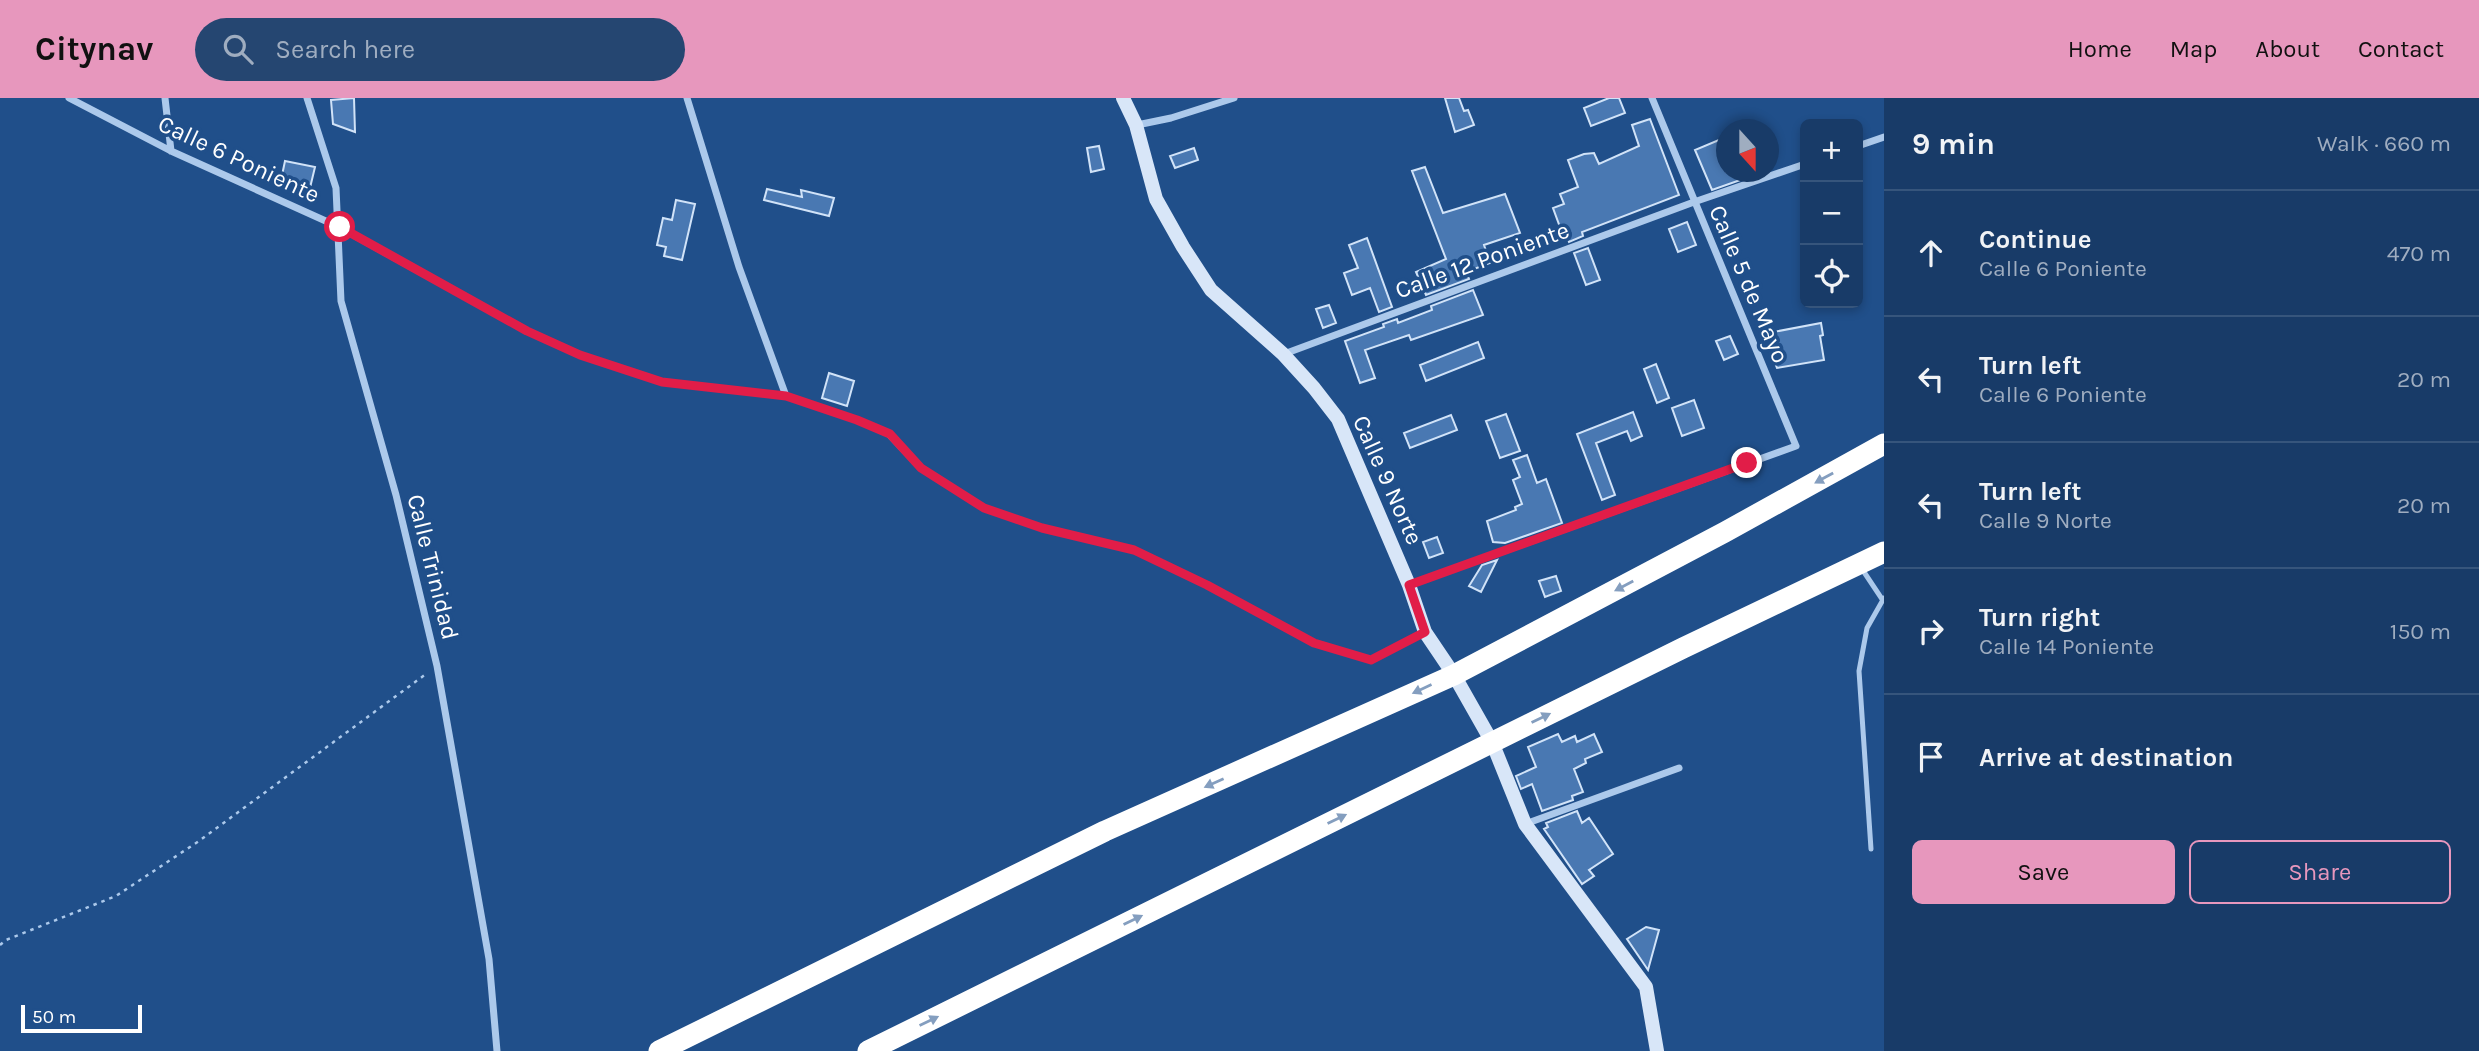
<!DOCTYPE html>
<meta charset="utf-8">
<style>
body{margin:0;font-family:Karla,sans-serif;background:#254671;color:#f1f3f6}
.controls{position:absolute;right:21px;top:21px;display:grid;overflow:hidden;border-radius:10px;box-shadow:0 4px 10px #0003}
.controls button{width:63px;height:63px;display:grid;place-items:center;padding:0;border:0;border-bottom:2px solid #36557c;background:#183b68;color:#f1f3f6;font:35px sans-serif}
.compass{position:absolute;left:1716px;top:21px;width:63px;height:63px;border-radius:50%;background:#183b68;box-shadow:0 4px 10px #0003;rotate:159deg}
.scale{position:absolute;left:21px;bottom:18px;width:121px;box-sizing:border-box;padding-left:7px;border:4px solid #fff;border-top:0;font-size:19px;line-height:24px;white-space:nowrap;color:#fff;-webkit-text-stroke:5px #204f8a;paint-order:stroke}
.stop{position:absolute;width:21px;height:21px;margin:-16px;border:5px solid #e11d48;border-radius:50%;background:#fff}
.stop.end{background:#e11d48;border-color:#fff;box-shadow:0 2px 7px #0008}
.list{margin:0;padding:0;list-style:none}
h2{display:flex;justify-content:space-between;align-items:center;height:91px;margin:0;padding:0 28px;font-size:30px}
h2 small{font-size:23px;font-weight:400;color:#9fadc0}
.list li{display:grid;grid-template-columns:46px 1fr auto;gap:21px;align-items:center;box-sizing:border-box;height:126px;padding:0 28px;border-top:2px solid #36557c}
.list b{display:block;font-size:26px;white-space:nowrap}
.list p{margin:0;font-size:23px;white-space:nowrap;color:#9fadc0}
.list em{font-size:23px;font-style:normal;color:#9fadc0}
.actions{display:flex;gap:14px;padding:21px 28px}
.actions a{flex:1;padding:16px 0;border:2px solid #e797bd;border-radius:10px;text-align:center;font-size:24px;color:#e797bd}
.actions .main{background:#e797bd;color:#111}
.icon{flex:none;width:38px;height:38px;fill:none;stroke:currentColor;stroke-width:2;stroke-linecap:round;stroke-linejoin:round}
.map{position:relative;flex:none;width:1884px;height:953px;overflow:hidden}
header{display:flex;align-items:center;gap:42px;box-sizing:border-box;height:98px;padding:0 35px;background:#e797bd;color:#111}
header strong{font-size:33px}
nav{display:flex;gap:38px;margin-inline-start:auto;font-size:24px}
.search{width:490px;height:63px;background:#254671;display:flex;align-items:center;gap:18px;box-sizing:border-box;padding:0 24px;border-radius:38px;color:#9fadc0;font-size:26px}
main{display:flex}
aside{flex:1;background:#183b68}
.map>svg:first-child{display:block}
</style>
<header>
<strong>Citynav</strong>
<div class="search"><svg class="icon" aria-label="search" viewBox="0 0 24 24"><circle cx="10" cy="10" r="6"/><path d="M15 15l6 6"/></svg>Search here</div>
<nav><a>Home</a><a>Map</a><a>About</a><a>Contact</a></nav>
</header>
<main>
<div class="map">
<svg width="1884" height="953" viewBox="0 0 1884 953">
<rect width="100%" height="100%" fill="#204f8a"/>
<!-- building -->
<path fill="#4978b2" stroke="#d1e3f8" stroke-width="2" d="M354,0L355,34L333,26L331,2Z
M1445,0H1459L1464,13L1468,12L1474,27L1455,34Z
M1609,0H1619L1625,15L1591,28L1584,10Z
M1650,21L1679,97L1582,134L1583,138L1569,144L1567,139L1564,140L1553,110L1564,106L1560,96L1578,89L1568,62L1584,56L1594,55L1599,66L1639,48L1632,27Z
M1726,39V74H1763L1712,92L1695,52Z
M1099,48L1104,71L1091,74L1087,50Z
M1194,50L1198,62L1175,70L1170,58Z
M285,63L315,69L309,94L280,87Z
M1425,69L1443,115L1505,96L1520,135L1484,147L1490,165L1466,174L1469,181L1426,197L1416,174L1446,161L1412,73Z
M767,91L802,99L801,92L834,100L829,118L764,102Z
M676,102L695,106L682,162L664,158L666,149L657,147L663,120L672,122Z
M1687,124L1696,147L1678,154L1669,131Z
M1367,140L1392,209L1379,214L1370,190L1352,197L1344,175L1358,170L1349,147Z
M1588,150L1600,182L1586,187L1574,155Z
M1473,192L1483,217L1411,242L1409,237L1365,252L1375,280L1360,285L1345,243L1384,229L1383,226L1397,221L1398,225L1432,212L1431,208Z
M1329,207L1336,225L1323,230L1316,211Z
M1821,225L1823,237L1820,238L1824,262L1777,270L1769,250H1771L1768,235Z
M1730,238L1738,256L1724,262L1716,243Z
M1478,244L1484,260L1426,283L1420,267Z
M1656,266L1669,300L1657,305L1644,271Z
M829,275L854,283L847,308L822,300Z
M1694,302L1704,330L1682,338L1672,310Z
M1633,314L1642,338L1631,343L1627,333L1596,345L1615,397L1602,402L1577,336Z
M1506,316L1520,353L1500,360L1486,323Z
M1451,317L1457,332L1410,350L1404,335Z
M1527,357L1537,385L1546,381L1562,425L1505,445L1493,444L1487,423L1516,412L1515,409L1522,406L1513,382L1520,379L1513,362Z
M1437,439L1443,455L1429,460L1423,444Z
M1497,462L1481,494L1469,488L1482,467Z
M1556,478L1561,493L1545,499L1539,483Z
M1558,636L1562,644L1575,638L1577,644L1594,636L1602,654L1585,661L1586,665L1574,671L1583,694L1572,698L1573,702L1542,713L1532,686L1521,691L1516,678L1536,669L1528,649Z
M1577,713L1582,725L1589,720L1613,756L1589,772L1594,778L1582,786L1544,731L1548,729L1546,725Z
M1646,829L1659,832L1648,872L1627,841Z"/>
<g fill="none" stroke-linecap="round" stroke-linejoin="round">
<!-- path -->
<path stroke="#acc9eb" stroke-width="2.5" stroke-dasharray="3.5 5" stroke-linecap="butt" d="M0,847L6,842L116,798L199,743L426,576"/>
<!-- lane -->
<path stroke="#acc9eb" stroke-width="5" d="M1862,471L1882,501
M1871,751L1859,573L1867,530L1884,500"/>
<!-- street -->
<path stroke="#acc9eb" stroke-width="7" d="M69,0L171,53L339,129L527,233L580,257L662,284L786,298L857,322L889,336L921,370L984,410L1042,430L1134,452L1207,487L1314,545L1371,562L1425,534
M165,0L171,53
M307,0L336,90L341,203L396,397L437,568L489,861L497,953
M687,0L739,169L786,298
M1137,27L1171,20L1234,0
M1858,48L1884,39
M1284,256L1694,104L1805,66
M1409,487L1796,348L1652,0
M1525,726L1679,670"/>
<!-- secondary -->
<path stroke="#d8e6f8" stroke-width="14" d="M1123,0L1136,27L1156,101L1183,149L1211,192L1283,256L1314,290L1338,321L1409,487L1425,534L1454,577L1492,644L1525,726L1646,889L1657,953"/>
<!-- highway -->
<path stroke="#fff" stroke-width="21" d="M659,953L1105,733L1454,577L1725,434L1884,346
M868,953L1683,550L1884,454"/>
</g>
<!-- one-way arrows -->
<defs><path id="oneway-solid" d="M-6-.8H1V-3.2L6.5 0L1 3.2V.8H-6Z" transform="scale(1.75)"/></defs>
<g fill="#849ebf">
<use href="#oneway-solid" transform="translate(1824 380) rotate(151)"/>
<use href="#oneway-solid" transform="translate(1624 488) rotate(152)"/>
<use href="#oneway-solid" transform="translate(1422 591) rotate(155)"/>
<use href="#oneway-solid" transform="translate(1541 620) rotate(-26)"/>
<use href="#oneway-solid" transform="translate(1214 685) rotate(156)"/>
<use href="#oneway-solid" transform="translate(1337 721) rotate(-26)"/>
<use href="#oneway-solid" transform="translate(1133 822) rotate(-26)"/>
<use href="#oneway-solid" transform="translate(929 923) rotate(-26)"/>
</g>
<g fill="none" stroke-linecap="round" stroke-linejoin="round">
<!-- route -->
<path stroke="#e11d48" stroke-width="9" d="M340,129L527,233L580,257L662,284L786,298L857,322L890,336L921,370L984,410L1042,430L1134,452L1207,487L1314,545L1371,562L1425,534L1409,487L1747,365"/>
</g>
<g text-anchor="middle" dominant-baseline="central" stroke-width="7" stroke-linejoin="round" paint-order="stroke">
<!-- street labels -->
<g font-size="24" fill="#fff" stroke="#204f8a">
<text transform="translate(239 61) rotate(25)">Calle 6 Poniente</text>
<text transform="translate(1482 162) rotate(-20)">Calle 12 Poniente</text>
<text transform="translate(1749 186) rotate(67)">Calle 5 de Mayo</text>
<text transform="translate(1388 382) rotate(66)">Calle 9 Norte</text>
<text transform="translate(433 469) rotate(76)">Calle Trinidad</text>
</g>
</g>
</svg>
<div class="controls">
<button>+</button>
<button>−</button>
<button><svg class="icon" aria-label="locate" viewBox="0 0 24 24"><circle cx="12" cy="12" r="6"/><path d="M12 2v4M12 18v4M2 12h4M18 12h4"/></svg></button>
</div>
<svg class="compass" viewBox="-18 -18 36 36"><path d="M0-13l5 13h-10z" fill="#e53935"/><path d="M0 13l5-13h-10z" fill="#9fadc0"/></svg>
<div class="scale">50 m</div>
<div class="stop" style="left:340px;top:129px"></div>
<div class="stop end" style="left:1747px;top:365px"></div>
</div>
<aside>
<h2>9 min<small>Walk · 660 m</small></h2>
<ul class="list">
<li><svg class="icon" aria-label="ahead" viewBox="0 0 24 24"><path d="M12 20V5M6 11l6-6 6 6"/></svg><div><b>Continue</b><p>Calle 6 Poniente</p></div><em>470 m</em></li>
<li><svg class="icon" aria-label="left" viewBox="0 0 24 24"><path d="M17 20v-9H6M10 6l-5 5 5 5"/></svg><div><b>Turn left</b><p>Calle 6 Poniente</p></div><em>20 m</em></li>
<li><svg class="icon" aria-label="left" viewBox="0 0 24 24"><path d="M17 20v-9H6M10 6l-5 5 5 5"/></svg><div><b>Turn left</b><p>Calle 9 Norte</p></div><em>20 m</em></li>
<li><svg class="icon" aria-label="right" viewBox="0 0 24 24"><path d="M7 20v-9h11M14 6l5 5-5 5"/></svg><div><b>Turn right</b><p>Calle 14 Poniente</p></div><em>150 m</em></li>
<li><svg class="icon" aria-label="arrive" viewBox="0 0 24 24"><path d="M6 21V4h12l-3 4 3 4H6"/></svg><div><b>Arrive at destination</b></div></li>
</ul>
<div class="actions"><a class="main">Save</a><a>Share</a></div>
</aside>
</main>
